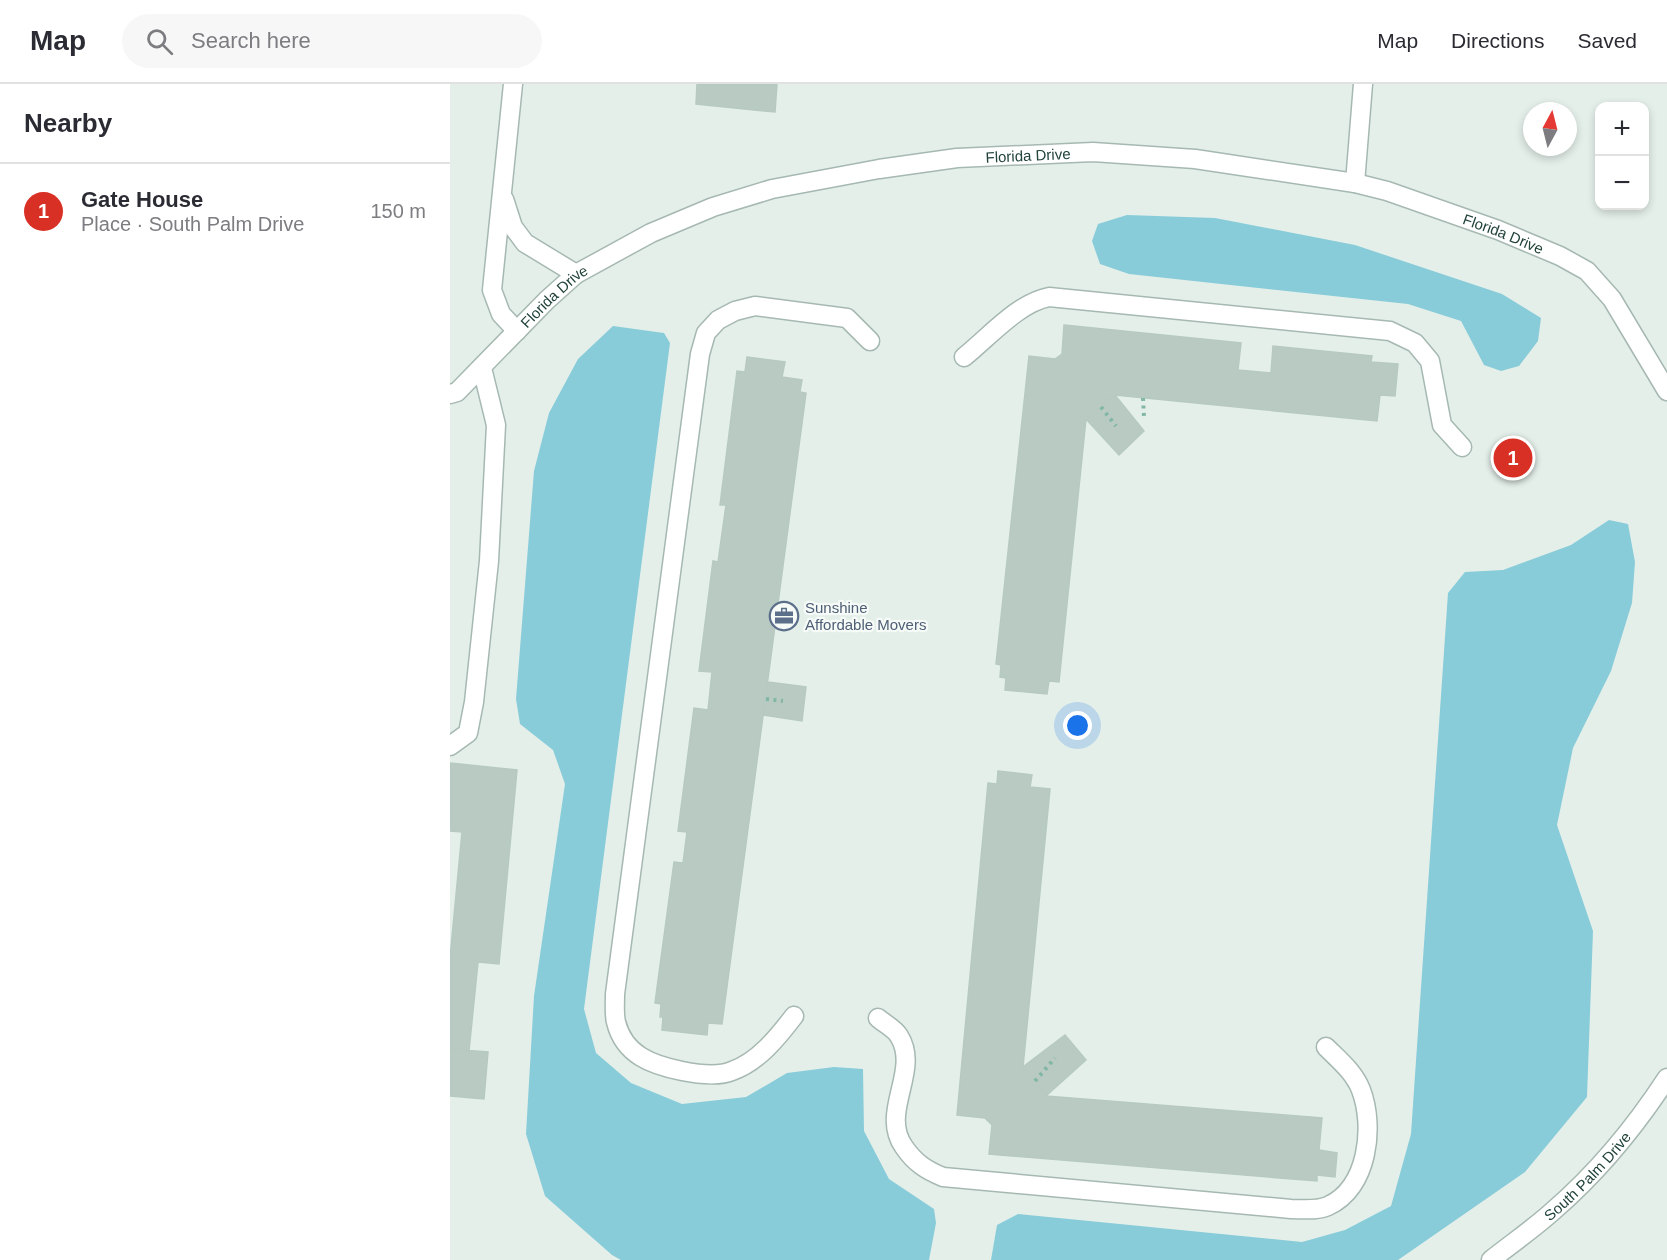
<!DOCTYPE html>
<meta charset="utf-8">
<style>
body{margin:0;font-family:Helvetica,sans-serif;background:#f7f7f7;color:#2b2b33}
.controls{position:absolute;right:18px;top:18px;display:grid;overflow:hidden;border-radius:12px;box-shadow:0 3px 9px #0003}
.controls button{width:54px;height:54px;display:grid;place-items:center;padding:0;border:0;border-bottom:2px solid #e1e1e2;background:#fff;color:#2b2b33;font:30px sans-serif}
.compass{position:absolute;left:1073px;top:18px;width:54px;height:54px;border-radius:50%;background:#fff;box-shadow:0 3px 9px #0003;rotate:7deg}
.you{position:absolute;left:628px;top:642px;width:21px;height:21px;margin:-15px;border:4px solid #fff;border-radius:50%;background:#1a73e8;box-shadow:0 0 0 9px #1a73e833}
.badge{display:grid;place-items:center;width:39px;height:39px;border-radius:50%;background:#d93025;color:#fff;font-size:20px;font-weight:700}
.pin{position:absolute;translate:-50% -50%;border:3px solid #fff;box-shadow:0 2px 6px #0006}
.list{margin:0;padding:0;list-style:none}
h2{display:flex;justify-content:space-between;align-items:center;height:78px;margin:0;padding:0 24px;font-size:26px}
h2 small{font-size:20px;font-weight:400;color:#7c7c81}
.list li{display:grid;grid-template-columns:39px 1fr auto;gap:18px;align-items:center;box-sizing:border-box;height:96px;padding:0 24px;border-top:2px solid #e1e1e2}
.list b{display:block;font-size:22px;white-space:nowrap}
.list p{margin:0;font-size:20px;white-space:nowrap;color:#7c7c81}
.list em{font-size:20px;font-style:normal;color:#7c7c81}
.icon{flex:none;width:33px;height:33px;fill:none;stroke:currentColor;stroke-width:2;stroke-linecap:round;stroke-linejoin:round}
.map{position:relative;flex:none;width:1217px;height:1176px;overflow:hidden}
header{display:flex;align-items:center;gap:36px;box-sizing:border-box;height:84px;padding:0 30px;background:#fff;border-bottom:2px solid #e1e1e2}
header strong{font-size:28px}
nav{display:flex;gap:33px;margin-inline-start:auto;font-size:21px}
.search{width:420px;height:54px;background:#f7f7f7;display:flex;align-items:center;gap:15px;box-sizing:border-box;padding:0 21px;border-radius:33px;color:#7c7c81;font-size:22px}
main{display:flex}
aside{flex:1;background:#fff}
.map>svg:first-child{display:block}
</style>
<header>
<strong>Map</strong>
<div class="search"><svg class="icon" aria-label="search" viewBox="0 0 24 24"><circle cx="10" cy="10" r="6"/><path d="M15 15l6 6"/></svg>Search here</div>
<nav><a>Map</a><a>Directions</a><a>Saved</a></nav>
</header>
<main>
<aside>
<h2>Nearby<small></small></h2>
<ul class="list">
<li><span class="badge">1</span><div><b>Gate House</b><p>Place · South Palm Drive</p></div><em>150 m</em></li>
</ul>
</aside>
<div class="map">
<svg width="1217" height="1176" viewBox="0 0 1217 1176">
<rect width="100%" height="100%" fill="#e4efea"/>
<!-- water -->
<path fill="#88ccd9" d="M677,131L765,134L905,161L1052,210L1091,234L1088,257L1069,282L1051,287L1034,281L1011,237L958,220L679,190L650,180L642,157L648,140Z
M163,242L214,249L220,259L134,925L146,969L181,999L232,1020L296,1013L337,989L384,983L413,985L414,1047L439,1095L484,1125L486,1139L479,1176H171L162,1171L95,1112L76,1050L84,912L115,700L103,666L70,640L66,615L84,387L99,329L128,275Z
M1159,436L1178,440L1185,478L1182,519L1161,587L1123,664L1107,741L1143,847L1137,1013L1075,1088L948,1176H541L547,1141L568,1130L852,1158L895,1146L941,1122L961,1050L998,509L1015,488L1053,486L1121,461Z"/>
<!-- building -->
<path fill="#b9cac3" stroke="#b6cac1" stroke-width="1.5" d="M247,0H327L325,28L246,20Z
M614,241L791,259L788,286L821,289L823,262L922,272L921,278L948,280L945,312L930,311L927,337L665,311L636,335L609,598L599,597L597,610L555,606L556,594L550,593L551,581L546,580L579,272L605,275L612,270Z
M297,273L335,278L332,293L352,296L350,308L356,309L272,940L258,939L257,951L212,946L213,933H210L211,920L205,919L224,778L233,779L237,748L228,747L244,624L258,626L262,588L249,587L263,477L268,478L276,421H270L287,287L295,288Z
M665,311L694,347L669,371L636,335Z
M1071,365L1075,377L1055,383L1052,372Z
M318,598L356,603L352,637L314,631Z
M0,679L67,686L49,880L28,878L19,967L0,965V874L12,748L0,747Z
M548,687L582,691L580,703L600,705L573,983L596,1012L872,1034L869,1066L887,1069L885,1093L867,1091V1097L539,1070L542,1041L535,1034L507,1031L538,699L547,700Z
M615,951L636,976L596,1012L573,983Z
M0,965L38,968L34,1015L0,1012Z"/>
<g fill="none" stroke-linecap="round" stroke-linejoin="round">
<!-- minor casing -->
<g stroke="#a6b8b2" stroke-width="21">
<g id="minor">
<path d="M63,0L42,206L51,230L67,247"/>
<path d="M905,99L913,0"/>
<path d="M54,115L63,143L75,159L126,190"/>
<path d="M514,273C539,253 568,219 599,213L940,247L965,259L980,277L992,341L1012,363"/>
<path id="s1" d="M0,310L7,308L97,216L126,190L201,149L263,123L322,105L429,85L507,74L643,68L745,75L905,99L937,107L1048,146L1110,172L1137,187L1162,215L1217,307"/>
<path d="M0,662L18,649L24,618L39,477L46,341L32,284"/>
<path d="M344,932C328,953 308,978 282,987C268,993 247,990 232,987C202,981 174,971 166,938C164,930 165,919 165,910L250,270L256,249L268,236L285,227L305,222L397,234L420,257"/>
<path d="M428,934C435,940 445,945 449,952C471,987 429,1028 454,1063C465,1079 476,1086 493,1093L841,1125C852,1125 867,1127 878,1122C918,1104 925,1043 911,1006C904,988 889,976 876,963"/>
<path id="s2" d="M1041,1176C1061,1160 1083,1145 1103,1127C1147,1089 1185,1043 1217,994"/>
</g>
</g>
<!-- path -->
<path stroke="#82b6a6" stroke-width="4" stroke-dasharray="3 4.5" stroke-linecap="butt" d="M693,314L694,333
M651,323L666,342
M316,615L333,617
M585,997L605,974"/>
<!-- minor -->
<use href="#minor" stroke="#fff" stroke-width="18"/>
</g>
<!-- icons -->
<defs>
<g id="office-ring" transform="scale(1.5)"><circle r="9.5" fill="#f6fbf8" stroke="#5c6f8a" stroke-width="1.5"/><path d="M-6-3h4V-5.5h4V-3h4V5H-6ZM-1-4.5V-3h2v-1.5ZM-6 0V1H6V0Z" fill="#5c6f8a"/></g>
</defs>
<g fill-rule="evenodd">
<use href="#office-ring" x="334" y="532"/>
</g>
<g text-anchor="middle" dominant-baseline="central" stroke-width="4.5" stroke-linejoin="round" paint-order="stroke">
<!-- street labels -->
<g font-size="15" fill="#21433a" stroke="#f6fbf8">
<text stroke="none"><textPath href="#s1" startOffset="648">Florida Drive</textPath></text>
<text stroke="none"><textPath href="#s1" startOffset="1134">Florida Drive</textPath></text>
<text stroke="none"><textPath href="#s1" startOffset="144">Florida Drive</textPath></text>
<text stroke="none"><textPath href="#s2" startOffset="128">South Palm Drive</textPath></text>
</g>
<!-- service labels -->
<g font-size="15" fill="#4e5e75" stroke="#f6fbf8" text-anchor="start">
<text x="355" y="523">Sunshine<tspan x="355" dy="17">Affordable Movers</tspan></text>
</g>
</g>
</svg>
<div class="controls">
<button>+</button>
<button>−</button>
</div>
<svg class="compass" viewBox="-18 -18 36 36"><path d="M0-13l5 13h-10z" fill="#e53935"/><path d="M0 13l5-13h-10z" fill="#7c7c81"/></svg>
<div class="you"></div>
<div class="pin badge" style="left:1063px;top:374px">1</div>
</div>
</main>
